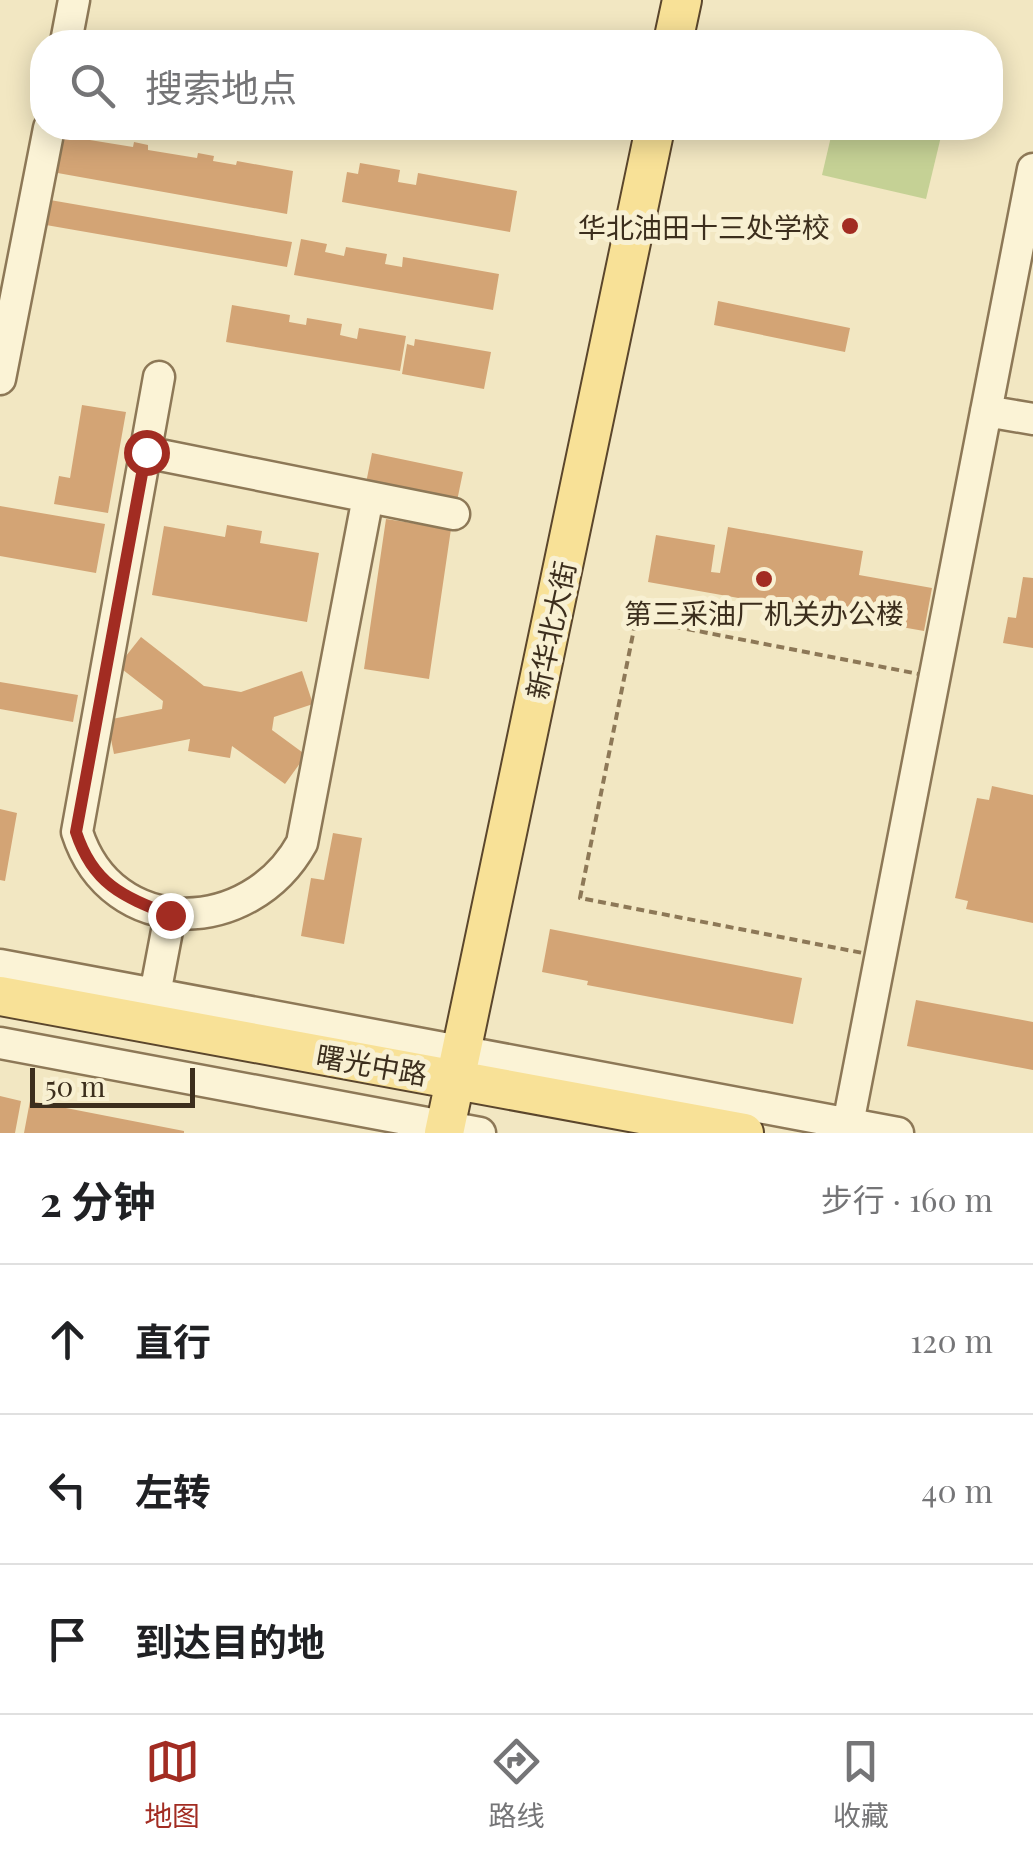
<!DOCTYPE html>
<html lang="zh">
<meta charset="utf-8">
<style>
body{margin:0;font-family:"Playfair Display","Noto Sans SC",serif;background:#f6f6f6;color:#202124}
.scale{position:absolute;left:30px;bottom:25px;width:165px;box-sizing:border-box;padding-left:10px;border:5px solid #3c2e1d;border-top:0;font-size:28px;line-height:35px;white-space:nowrap;color:#3c2e1d;-webkit-text-stroke:8px #f8f0d2;paint-order:stroke}
.stop{position:absolute;width:30px;height:30px;margin:-22px;border:8px solid #a22c22;border-radius:50%;background:#fff}
.stop.end{background:#a22c22;border-color:#fff;box-shadow:0 2px 10px #0008}
.list{margin:0;padding:0;list-style:none}
h2{display:flex;justify-content:space-between;align-items:center;height:130px;margin:0;padding:0 40px;font-size:42px}
h2 small{font-size:32px;font-weight:400;color:#757577}
.list li{display:grid;grid-template-columns:65px 1fr auto;gap:30px;align-items:center;box-sizing:border-box;height:150px;padding:0 40px;border-top:2px solid #e0e0e0}
.list b{display:block;font-size:38px;white-space:nowrap}
.list em{font-size:32px;font-style:normal;color:#757577}
.icon{flex:none;width:55px;height:55px;fill:none;stroke:currentColor;stroke-width:2;stroke-linecap:round;stroke-linejoin:round}
.map{position:relative;flex:none;width:1033px;height:1133px;overflow:hidden}
.search{position:absolute;background:#fff;box-shadow:0 5px 25px #0003;left:30px;right:30px;top:30px;height:110px;display:flex;align-items:center;gap:25px;box-sizing:border-box;padding:0 35px;border-radius:40px;color:#757577;font-size:38px}
.sheet{height:580px;background:#fff}
nav{display:flex;justify-content:space-around;align-items:center;box-sizing:border-box;height:140px;border-top:2px solid #e0e0e0;background:#fff;font-size:28px;color:#757577}
nav a{display:grid;justify-items:center;gap:5px}
nav .on{color:#a22c22}
.map>svg:first-child{display:block}
</style>
<div class="map">
<svg width="1033" height="1133" viewBox="0 0 1033 1133">
<rect width="100%" height="100%" fill="#f2e7c2"/>
<!-- green -->
<path fill="#c5d195" d="M833,128H943L926,199L822,175Z"/>
<!-- building -->
<path fill="#d3a475" d="M59,135L133,147L134,142L148,145V150L197,158L198,153L214,156L213,161L236,165L237,161L293,171L287,214L52,172Z
M360,163L400,170L398,182L416,185L418,173L517,191L510,232L342,202L347,172L358,174Z
M50,200L292,242L287,267L46,225Z
M301,239L327,244L325,252L344,256L346,247L387,254L385,264L402,267L403,257L499,274L493,310L294,275Z
M718,301L850,328L845,352L714,325Z
M232,305L290,315L289,322L306,325L307,318L342,324L340,335L357,339L359,328L406,336L400,371L226,342Z
M415,339L491,352L484,389L402,374L407,344L414,346Z
M82,405L126,412L108,513L54,504L59,476L70,478Z
M372,453L463,472L457,501L366,483Z
M0,506L105,524L96,573L0,556Z
M386,519L451,529L429,679L364,669Z
M227,525L262,531L260,543L319,553L307,622L152,595L164,526L225,537Z
M728,527L863,551L859,575L932,588L924,631L648,582L656,535L715,545L711,572L720,573Z
M1023,577L1033,578V648L1003,643L1008,617L1016,618Z
M141,637L204,686L241,692L302,671L313,704L274,717L272,730L306,755L285,784L232,746L230,758L188,751L190,739L114,754L107,720L162,709L163,701L118,666Z
M0,682L78,695L73,722L0,709Z
M992,786L1033,795V923L966,909L968,901L955,898L977,798L989,800Z
M0,809L17,813L5,881L0,880Z
M333,833L362,838L344,944L301,936L311,878L324,880Z
M550,929L802,978L793,1024L587,985L588,981L542,972Z
M916,1000L1033,1022V1070L907,1046Z
M0,1096L21,1101L15,1133H0Z
M30,1101L184,1131V1133H24Z"/>
<g fill="none" stroke-linecap="round" stroke-linejoin="round">
<!-- minor casing -->
<g stroke="#8d7857" stroke-width="35">
<path id="minor" d="M66,42L74,0
M159,377L77,832C112,941 250,937 302,843L368,497
M0,379L49,128
M986,411L1033,419
M145,452L454,514
M0,965L898,1133
M152,1010L170,915
M0,1043L480,1133
M848,1124L1033,169"/>
</g>
<!-- major casing -->
<g stroke="#5b462c" stroke-width="42">
<path id="major" d="M673,42L682,0
M0,996L744,1133
M444,1133L655,128"/>
</g>
<!-- path -->
<path stroke="#8d7857" stroke-width="4" stroke-dasharray="8 5" stroke-linecap="butt" d="M636,619L924,675L868,954L580,898Z"/>
<!-- minor -->
<use href="#minor" stroke="#fbf3d6" stroke-width="30"/>
<!-- major -->
<use href="#major" stroke="#f8e197" stroke-width="38"/>
</g>
<g fill="none" stroke-linecap="round" stroke-linejoin="round">
<!-- route -->
<path stroke="#a22c22" stroke-width="12" d="M146,452L76,832C93,884 122,896 170,915"/>
</g>
<!-- markers -->
<g fill="#a22c22" stroke="#f8f0d2" stroke-width="4">
<circle cx="850" cy="226" r="10"/>
<circle cx="764" cy="579" r="10"/>
</g>
<g text-anchor="middle" dominant-baseline="central" stroke-width="10" stroke-linejoin="round" paint-order="stroke">
<!-- poi labels -->
<g font-size="28" fill="#3c2e1d" stroke="#f8f0d2" text-anchor="end">
<text x="830" y="226">华北油田十三处学校</text>
<text x="764" y="612" text-anchor="middle">第三采油厂机关办公楼</text>
</g>
<!-- street labels -->
<g font-size="28" fill="#3c2e1d" stroke="#f8f0d2">
<text transform="translate(550 630) rotate(-78)">新华北大街</text>
<text transform="translate(372 1064) rotate(10)">曙光中路</text>
</g>
</g>
</svg>
<div class="scale">50 m</div>
<div class="stop" style="left:146px;top:452px"></div>
<div class="stop end" style="left:170px;top:915px"></div>
<div class="search"><svg class="icon" aria-label="search" viewBox="0 0 24 24"><circle cx="10" cy="10" r="6"/><path d="M15 15l6 6"/></svg>搜索地点</div>
</div>
<section class="sheet">
<h2>2 分钟<small>步行 · 160 m</small></h2>
<ul class="list">
<li><svg class="icon" aria-label="ahead" viewBox="0 0 24 24"><path d="M12 20V5M6 11l6-6 6 6"/></svg><div><b>直行</b></div><em>120 m</em></li>
<li><svg class="icon" aria-label="left" viewBox="0 0 24 24"><path d="M17 20v-9H6M10 6l-5 5 5 5"/></svg><div><b>左转</b></div><em>40 m</em></li>
<li><svg class="icon" aria-label="arrive" viewBox="0 0 24 24"><path d="M6 21V4h12l-3 4 3 4H6"/></svg><div><b>到达目的地</b></div></li>
</ul>
</section>
<nav>
<a class="on"><svg class="icon" aria-label="map" viewBox="0 0 24 24"><path d="M3 6l6-2 6 2 6-2v14l-6 2-6-2-6 2zM9 4v14M15 6v14"/></svg>地图</a>
<a><svg class="icon" aria-label="directions" viewBox="0 0 24 24"><path d="M12 3l9 9-9 9-9-9zM9 14v-3h6M13 9l2 2-2 2"/></svg>路线</a>
<a><svg class="icon" aria-label="saved" viewBox="0 0 24 24"><path d="M7 4h10v16l-5-4-5 4z"/></svg>收藏</a>
</nav>
